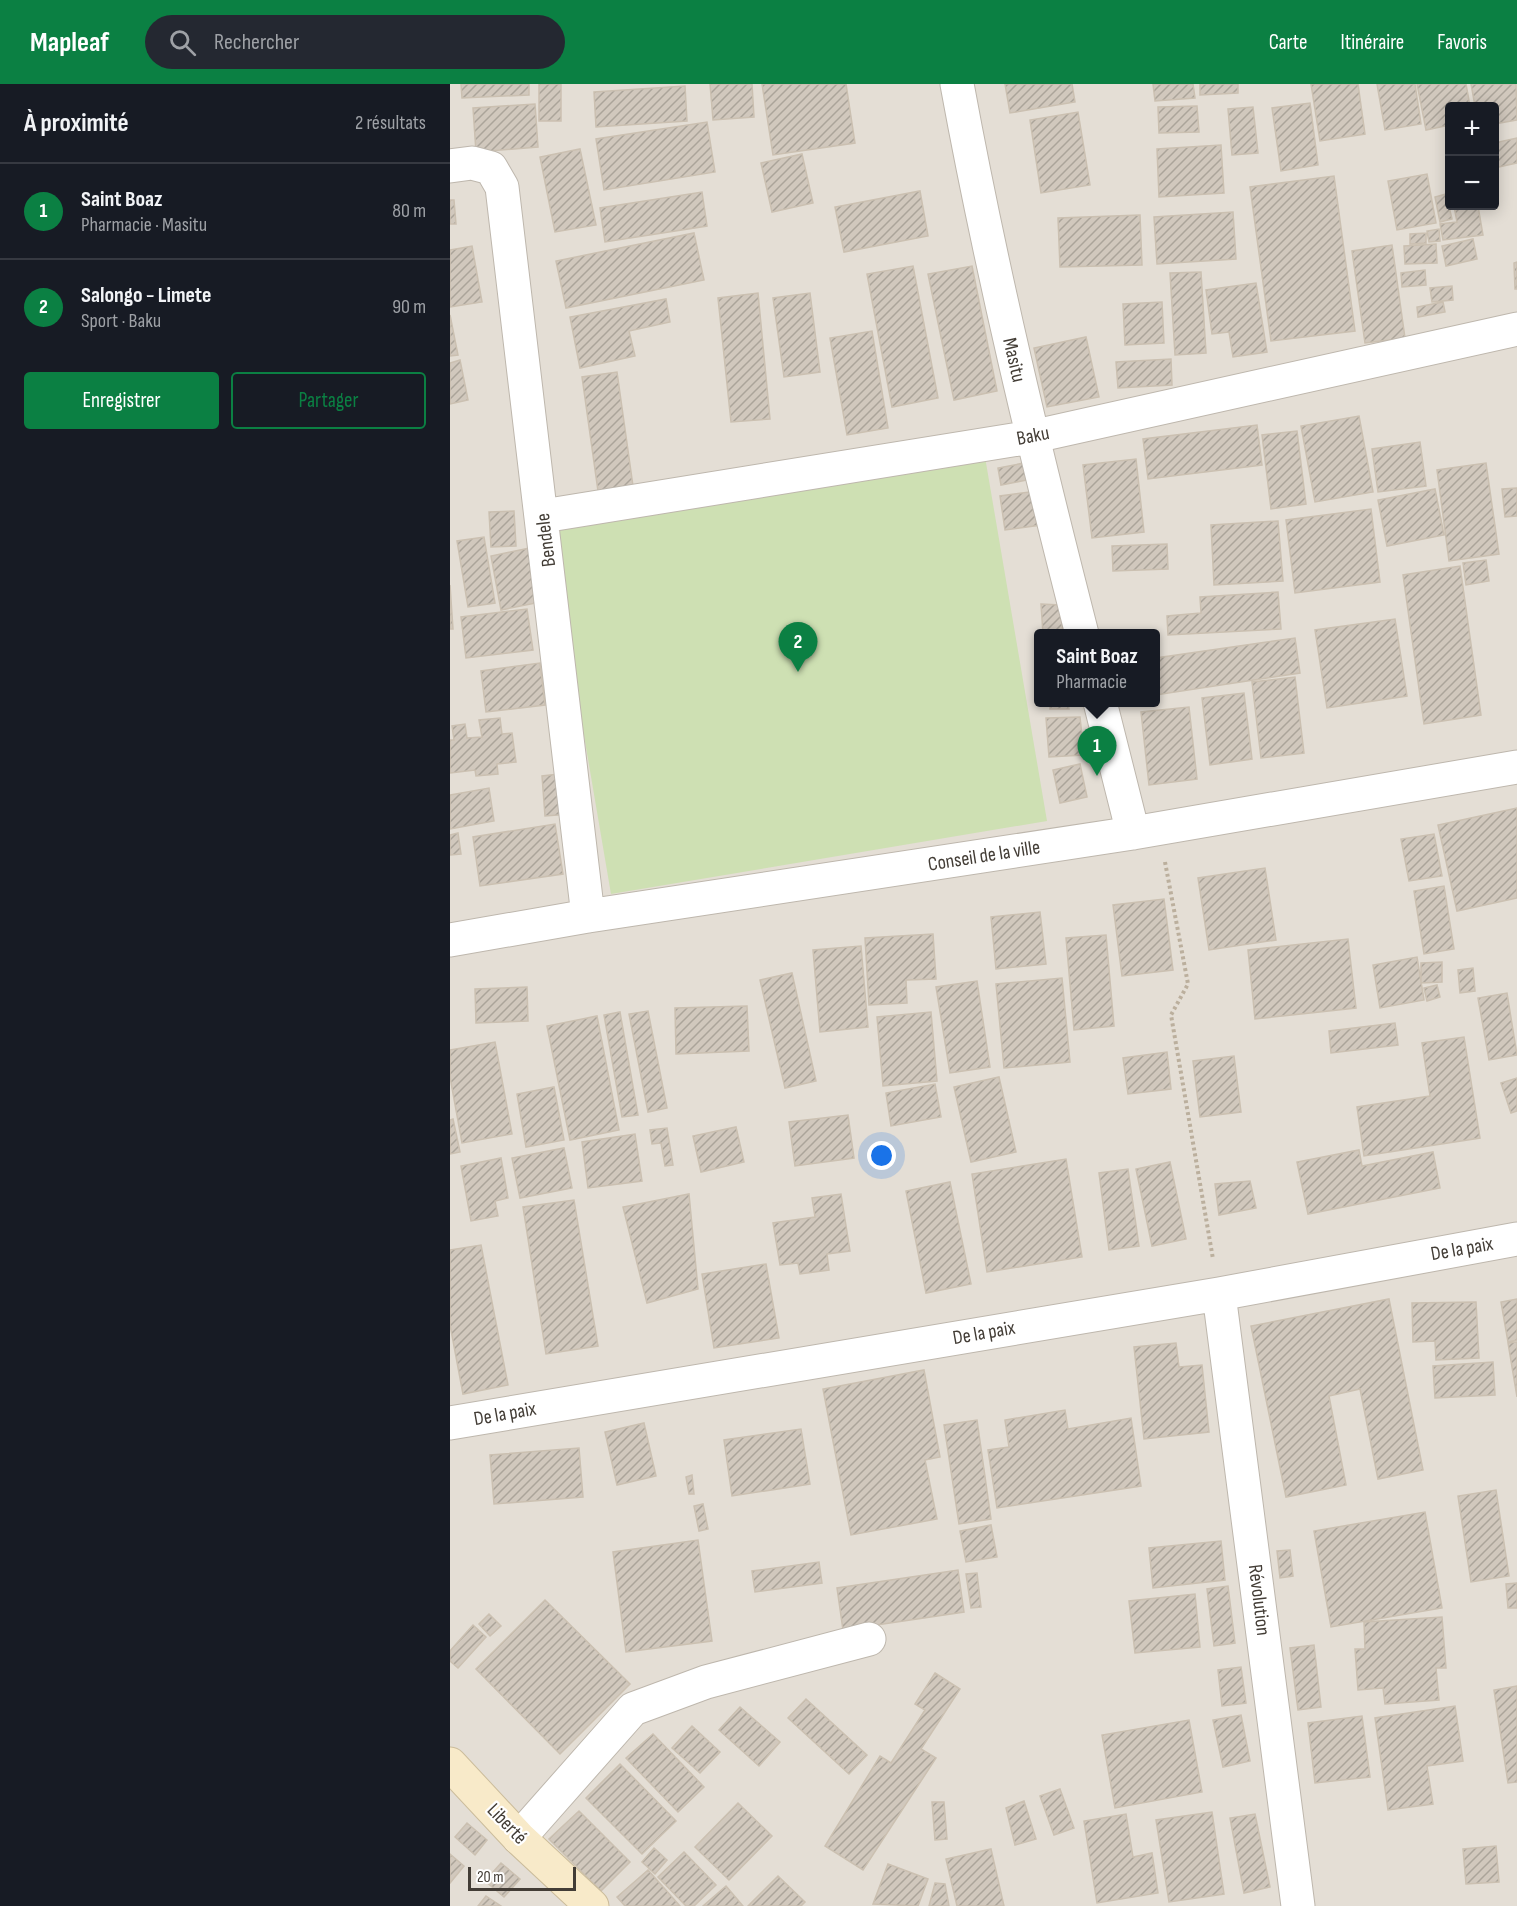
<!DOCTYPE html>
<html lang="fr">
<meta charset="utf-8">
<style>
body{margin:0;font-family:"Sofia Sans Condensed",sans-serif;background:#242831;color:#f1f3f6}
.controls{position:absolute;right:18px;top:18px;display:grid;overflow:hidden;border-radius:6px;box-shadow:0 3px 15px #0003}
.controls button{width:54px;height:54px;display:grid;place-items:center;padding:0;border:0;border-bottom:2px solid #363941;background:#171b24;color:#f1f3f6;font:30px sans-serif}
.scale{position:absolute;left:18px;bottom:15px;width:108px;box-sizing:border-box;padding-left:6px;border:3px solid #433d36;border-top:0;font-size:16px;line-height:21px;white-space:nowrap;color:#433d36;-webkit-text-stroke:4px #fff;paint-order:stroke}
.you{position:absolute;left:432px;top:1072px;width:21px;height:21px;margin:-15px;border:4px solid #fff;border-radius:50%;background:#1a73e8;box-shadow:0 0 0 9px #1a73e833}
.badge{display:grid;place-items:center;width:39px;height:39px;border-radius:50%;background:#0b8043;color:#fff;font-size:20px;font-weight:700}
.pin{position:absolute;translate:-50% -50px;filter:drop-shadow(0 2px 3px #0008)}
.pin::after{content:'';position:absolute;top:32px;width:21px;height:18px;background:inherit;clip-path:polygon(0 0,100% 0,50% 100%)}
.popup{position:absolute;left:584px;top:545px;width:126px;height:78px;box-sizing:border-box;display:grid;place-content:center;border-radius:6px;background:#171b24;filter:drop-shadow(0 2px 4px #0005);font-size:20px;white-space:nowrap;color:#9ea1a6}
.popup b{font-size:22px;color:#f1f3f6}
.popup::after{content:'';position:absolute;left:50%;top:100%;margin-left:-12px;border:12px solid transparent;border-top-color:#171b24}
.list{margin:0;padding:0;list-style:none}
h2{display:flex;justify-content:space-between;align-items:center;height:78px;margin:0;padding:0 24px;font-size:26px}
h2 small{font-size:20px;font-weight:400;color:#9ea1a6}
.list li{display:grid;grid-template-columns:39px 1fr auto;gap:18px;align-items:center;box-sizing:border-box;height:96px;padding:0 24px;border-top:2px solid #363941}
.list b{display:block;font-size:22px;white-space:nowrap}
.list p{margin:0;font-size:20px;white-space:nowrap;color:#9ea1a6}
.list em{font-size:20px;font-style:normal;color:#9ea1a6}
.actions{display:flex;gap:12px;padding:18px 24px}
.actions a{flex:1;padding:14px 0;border:2px solid #0b8043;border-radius:6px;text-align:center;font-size:21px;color:#0b8043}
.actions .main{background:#0b8043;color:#fff}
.icon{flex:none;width:33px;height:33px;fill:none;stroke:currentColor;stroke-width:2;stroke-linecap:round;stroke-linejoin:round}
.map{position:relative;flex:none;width:1067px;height:1822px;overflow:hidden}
header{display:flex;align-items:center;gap:36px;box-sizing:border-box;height:84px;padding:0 30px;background:#0b8043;color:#fff}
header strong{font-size:28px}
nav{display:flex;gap:33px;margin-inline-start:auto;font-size:21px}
.search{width:420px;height:54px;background:#242831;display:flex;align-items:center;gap:15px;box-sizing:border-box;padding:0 21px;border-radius:33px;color:#9ea1a6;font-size:22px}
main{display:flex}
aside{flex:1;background:#171b24}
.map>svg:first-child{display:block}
</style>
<header>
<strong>Mapleaf</strong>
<div class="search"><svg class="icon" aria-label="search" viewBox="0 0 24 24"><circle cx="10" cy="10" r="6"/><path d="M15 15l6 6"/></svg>Rechercher</div>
<nav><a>Carte</a><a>Itinéraire</a><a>Favoris</a></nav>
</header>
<main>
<aside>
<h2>À proximité<small>2 résultats</small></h2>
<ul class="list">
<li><span class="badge">1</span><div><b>Saint Boaz</b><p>Pharmacie · Masitu</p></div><em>80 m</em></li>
<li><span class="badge">2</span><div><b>Salongo - Limete</b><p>Sport · Baku</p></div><em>90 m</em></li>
</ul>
<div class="actions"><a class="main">Enregistrer</a><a>Partager</a></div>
</aside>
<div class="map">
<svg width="1067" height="1822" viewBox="0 0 1067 1822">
<defs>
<pattern id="building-hatch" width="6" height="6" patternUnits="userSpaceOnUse" patternTransform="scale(1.5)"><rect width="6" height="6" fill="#d1c8bd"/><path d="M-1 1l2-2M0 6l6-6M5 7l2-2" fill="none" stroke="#aba49a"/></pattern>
</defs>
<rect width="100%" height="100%" fill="#f1ede6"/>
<!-- residential -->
<path fill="#e4ded5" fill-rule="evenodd" d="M0,0H1067V1822H0ZM1000,22H1044V122H1000ZM588,550H706V618H588Z"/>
<!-- pitch -->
<path fill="#cee0b3" d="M534,367L597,737L161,810L98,440Z"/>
<!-- building -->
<path fill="url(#building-hatch)" stroke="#cbc0b1" stroke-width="1.5" d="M11,0H79V11L12,14Z
M89,0H111V37H89Z
M260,0H302L304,33L263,36Z
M312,0H396L405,59L323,71Z
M555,0H622L625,18L560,29Z
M703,0H743L745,14L705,17Z
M750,0H788V9L750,11Z
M861,0H908L915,50L870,57Z
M927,0H965L971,40L935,46Z
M967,0H1016L1020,22H1000V41L976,46Z
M1021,0H1066L1067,36L1044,40V22H1025Z
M235,2L237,37L146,43L144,8Z
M860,19L868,81L831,87L822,24Z
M85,20L88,63L26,68L23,24Z
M747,22L749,48L709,49L708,23Z
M803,23L808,69L782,71L778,25Z
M628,28L640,101L591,109L580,36Z
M257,38L265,88L154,106L146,55Z
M1067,54V79L1044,84V59Z
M771,61L774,109L709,113L707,65Z
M130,65L146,141L105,148L90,73Z
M352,70L363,119L322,128L311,79Z
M977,90L986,139L947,146L938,97Z
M884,92L905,247L821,257L800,103Z
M470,107L478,152L394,168L385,123Z
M252,108L257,142L155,158L150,124Z
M996,110L1002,135L990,138L985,113Z
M0,116H4L6,140H0Z
M1004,122H1028L1033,151L993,156L990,140L1007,138Z
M783,128L786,175L707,180L704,133Z
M690,131L692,181L610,183L608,134Z
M989,145L990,157L979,158L977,147Z
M244,149L254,196L116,224L106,177Z
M976,149V159L960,160V150Z
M1023,155L1027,175L996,182L992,162Z
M986,160L987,179L955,180L954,162Z
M942,161L955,254L915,259L902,167Z
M22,162L32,218L0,223V166Z
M1067,178V205H1065L1064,179Z
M463,182L488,314L442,323L417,190Z
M522,182L547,307L504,316L478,190Z
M975,186L976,201L952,203L951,189Z
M751,188L756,269L725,271L720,189Z
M806,199L817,268L783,273L779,248L762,250L756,206Z
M1002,202L1003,216L982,218L980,204Z
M308,209L320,335L281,338L268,214Z
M360,209L370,288L334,293L323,214Z
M216,215L220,238L179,247L185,272L130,284L120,233Z
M712,218L714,259L675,261L673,220Z
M993,218L995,228L968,233L967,223Z
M0,231L8,271L0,272Z
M422,247L438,344L397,351L380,254Z
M636,253L649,313L597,323L584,264Z
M721,275L722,301L668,304L666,278Z
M10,276L18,316L0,320V279Z
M167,288L183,402L148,407L132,293Z
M909,332L923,408L865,418L851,342Z
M807,341L812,381L698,395L693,355Z
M847,347L856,420L821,425L812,351Z
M970,358L976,402L928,408L922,365Z
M686,375L694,448L642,454L633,381Z
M574,379L577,396L551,401L548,384Z
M1036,379L1049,470L999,477L987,386Z
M1067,404V432L1055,433L1052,405Z
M985,405L994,451L937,462L928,416Z
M587,407L591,441L555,446L550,412Z
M921,425L930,498L845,509L836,436Z
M64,427L66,462L41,463L39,428Z
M828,437L833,497L764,501L761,441Z
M34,453L45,519L18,523L7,457Z
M717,460L718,485L663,487L662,462Z
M80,464L91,518L51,526L41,472Z
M1036,476L1039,497L1016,501L1013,479Z
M1010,482L1031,631L974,640L953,491Z
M0,501L3,545H0Z
M828,508L831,545L718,551L717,532L751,529L750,513Z
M591,520L610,521L613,550H593Z
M77,525L83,566L16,574L11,533Z
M945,535L957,612L877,624L865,546Z
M845,554L850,589L706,611V574Z
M90,579L95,621L36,628L31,587Z
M845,593L854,669L811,674L802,598Z
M794,609L802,675L760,681L752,614Z
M600,618H618L619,625H600Z
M739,623L747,695L699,701L691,628Z
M630,633L634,671L599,673L596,634Z
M50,634L52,650L62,649L66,678L47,680L48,690L26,692L25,686L0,689V656H4L2,642L15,640L17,654L32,653L29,636Z
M630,680L637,713L610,719L603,686Z
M117,689L120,730L95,732L92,692Z
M39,704L44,737L0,745V711Z
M1067,724V814L1007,827L988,741Z
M105,740L113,790L30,802L23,753Z
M8,749L11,770L0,771V751Z
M984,750L992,792L959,797L951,755Z
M815,784L826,856L759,866L748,794Z
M994,802L1004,865L974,870L964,807Z
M714,815L723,886L672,892L663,821Z
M590,828L596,880L546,885L541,833Z
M483,850L486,895L456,896L457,919L419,921L415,854Z
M656,851L664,942L624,946L616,854Z
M898,855L906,924L805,935L798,866Z
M411,862L418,943L370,948L363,866Z
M967,873L974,916L930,924L923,881Z
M992,878V898L971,899V879Z
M1023,884L1025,907L1010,909L1008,886Z
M342,889L366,997L335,1004L310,896Z
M612,894L620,978L554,984L546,900Z
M527,897L540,983L500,989L486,903Z
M987,901L990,913L977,917L974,904Z
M77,903L78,937L26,939L25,905Z
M1057,909L1067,971L1039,976L1028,914Z
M297,922L299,967L226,970L225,924Z
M198,927L217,1024L198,1028L179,930Z
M170,928L188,1031L172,1033L154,931Z
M481,928L487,997L433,1002L427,933Z
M147,932L169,1046L120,1056L97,942Z
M945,939L948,961L881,969L879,947Z
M1014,953L1030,1054L914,1072L907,1023L980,1012L972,959Z
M45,958L62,1050L12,1059L0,993V966Z
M717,968L721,1005L678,1010L673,974Z
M784,972L791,1028L750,1033L743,977Z
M549,993L566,1068L521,1078L504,1003Z
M1067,994V1027L1061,1029L1051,999Z
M485,1000L491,1033L441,1042L436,1009Z
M104,1003L114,1056L76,1063L67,1010Z
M398,1031L404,1074L345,1082L339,1038Z
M3,1035L10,1068L0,1070V1036Z
M286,1043L294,1078L251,1088L243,1052Z
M217,1044L223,1081L215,1082L211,1059L202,1060L200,1046Z
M185,1050L192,1097L138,1104L132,1058Z
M114,1064L122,1104L70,1114L62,1074Z
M909,1066L912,1082L983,1068L990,1104L858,1130L847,1078Z
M51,1074L58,1114L45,1117L48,1132L21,1137L11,1082Z
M616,1075L632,1173L537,1188L522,1090Z
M720,1078L736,1155L702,1162L686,1085Z
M678,1085L689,1162L659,1166L649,1089Z
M800,1097L806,1124L769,1131L765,1100Z
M500,1098L521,1200L476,1209L456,1107Z
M239,1110L248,1205L197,1219L173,1123Z
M391,1110L400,1167L377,1170L379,1186L350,1190L348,1179L330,1181L323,1139L365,1133L362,1114Z
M124,1116L148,1262L96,1270L73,1123Z
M31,1161L58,1301L13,1310L0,1241V1166Z
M316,1180L329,1254L264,1264L252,1190Z
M939,1215L973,1386L928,1395L910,1305L879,1312L896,1401L836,1413L801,1242Z
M1067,1215V1256L1058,1258L1051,1218Z
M1026,1218L1029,1274L986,1276L985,1257L963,1258L962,1219Z
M1067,1258V1313L1058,1259Z
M726,1259L729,1283L752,1281L759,1348L694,1355L684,1263Z
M1043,1278L1045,1311L985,1314L983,1282Z
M474,1286L490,1373L475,1376L487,1435L401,1451L373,1305Z
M615,1326L618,1345L681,1334L691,1402L547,1424L538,1366L559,1363L555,1336Z
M527,1336L541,1435L509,1440L494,1341Z
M194,1339L206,1392L167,1401L155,1348Z
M351,1345L360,1400L282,1412L274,1356Z
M129,1364L133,1413L44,1420L40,1371Z
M242,1391L244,1410H239L236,1393Z
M1046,1406L1059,1492L1021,1498L1008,1412Z
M253,1420L258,1445L249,1447L244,1422Z
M975,1428L992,1524L881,1543L864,1447Z
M541,1441L547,1473L516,1478L510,1447Z
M248,1456L262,1557L176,1568L163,1468Z
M771,1457L775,1496L703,1504L699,1464Z
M840,1466L843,1492L830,1494L827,1467Z
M369,1478L372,1499L305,1508L302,1487Z
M508,1486L514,1528L393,1546L387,1504Z
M527,1489L531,1523L521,1524L516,1490Z
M1067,1499V1524H1058L1056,1500Z
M778,1502L785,1559L764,1562L757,1505Z
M745,1510L750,1563L685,1569L679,1517Z
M95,1516L180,1600L110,1670L26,1585Z
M39,1530L51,1542L40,1552L29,1540Z
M992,1533L996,1584H986L989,1616L935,1620L933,1604L908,1606L905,1565H915L914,1538Z
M23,1541L36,1553L8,1584L0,1577V1567Z
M864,1561L871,1623L848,1626L840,1564Z
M791,1583L796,1619L772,1622L768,1586Z
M485,1589L510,1605L471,1665L486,1674L413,1786L375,1762L430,1672L441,1679L475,1626L465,1620Z
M1067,1602V1698L1058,1699L1044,1606Z
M356,1615L417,1671L399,1690L338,1634Z
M1005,1622L1013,1677L977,1682L983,1720L938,1726L925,1634Z
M290,1623L330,1658L309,1682L269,1646Z
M791,1631L800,1677L773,1683L763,1636Z
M912,1632L920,1693L865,1699L858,1639Z
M739,1636L752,1708L665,1724L652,1651Z
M242,1642L270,1668L250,1689L222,1664Z
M203,1650L254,1703L228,1728L176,1674Z
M170,1680L226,1737L192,1770L136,1714Z
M610,1705L624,1744L604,1751L590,1712Z
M574,1717L586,1755L565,1761L556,1724Z
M482,1718H494L497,1755L485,1756Z
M288,1719L322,1752L279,1796L245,1763Z
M129,1727L180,1778L151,1807L99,1755Z
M762,1728L774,1810L719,1818L706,1736Z
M676,1730L683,1773L702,1769L708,1809L647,1819L634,1737Z
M805,1730L820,1803L794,1809L780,1734Z
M17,1739L37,1756L25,1771L5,1753Z
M1046,1762L1049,1798L1016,1800L1013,1765Z
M204,1764L217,1776L205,1790L192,1778Z
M541,1765L554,1822H507L496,1775Z
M234,1768L266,1801L244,1822H236L208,1793Z
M0,1770L14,1782L0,1799Z
M51,1779L70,1795L54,1813L35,1797Z
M438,1780L478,1795L468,1822L423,1820Z
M198,1786L230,1822H175L167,1813Z
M328,1792L355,1818L351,1822H298Z
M485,1799L495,1800L499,1822H479Z
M276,1802L293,1822H253Z
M36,1812L51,1822H28Z"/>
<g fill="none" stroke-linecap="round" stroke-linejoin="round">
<!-- street casing -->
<g stroke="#beb7ad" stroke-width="35">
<path id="street" d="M507,0C541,185 585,367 632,550
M0,82L22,79L41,84L52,103L138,832
M93,432L581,353L1067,245
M650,618L683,749
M0,856L138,832L683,749L1067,683
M769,1210L848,1822
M0,1339L769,1210L1067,1155
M69,1754L183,1625L256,1598L419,1555"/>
</g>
<!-- secondary casing -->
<g stroke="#cbbc9b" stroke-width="35">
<path id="secondary" d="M0,1680L69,1754L142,1822"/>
</g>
<!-- path -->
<path stroke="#bbaf9d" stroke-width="4" stroke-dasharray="3 3" stroke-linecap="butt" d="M715,778L738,900L721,931L763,1175"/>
<!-- street -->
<use href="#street" stroke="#fff" stroke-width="33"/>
<!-- secondary -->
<use href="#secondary" stroke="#f8eac9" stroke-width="33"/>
</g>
<g text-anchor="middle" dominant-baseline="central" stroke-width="4.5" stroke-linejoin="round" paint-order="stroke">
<!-- street labels -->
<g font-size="20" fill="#433d36" stroke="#fff">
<text transform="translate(564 276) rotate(77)">Masitu</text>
<text transform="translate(583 352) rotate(-11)">Baku</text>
<text transform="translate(96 456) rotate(-97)">Bendele</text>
<text transform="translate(534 772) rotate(-9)">Conseil de la ville</text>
<text transform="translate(1012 1165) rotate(-10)">De la paix</text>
<text transform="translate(534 1249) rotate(-10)">De la paix</text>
<text transform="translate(55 1330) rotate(-10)">De la paix</text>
<text transform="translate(809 1516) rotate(83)">Révolution</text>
<text transform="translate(57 1740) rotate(46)">Liberté</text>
</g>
</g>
</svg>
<div class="controls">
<button>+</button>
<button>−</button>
</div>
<div class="scale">20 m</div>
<div class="you"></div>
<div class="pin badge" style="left:647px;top:692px">1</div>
<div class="popup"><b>Saint Boaz</b>Pharmacie</div>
<div class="pin badge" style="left:348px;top:588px">2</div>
</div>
</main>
